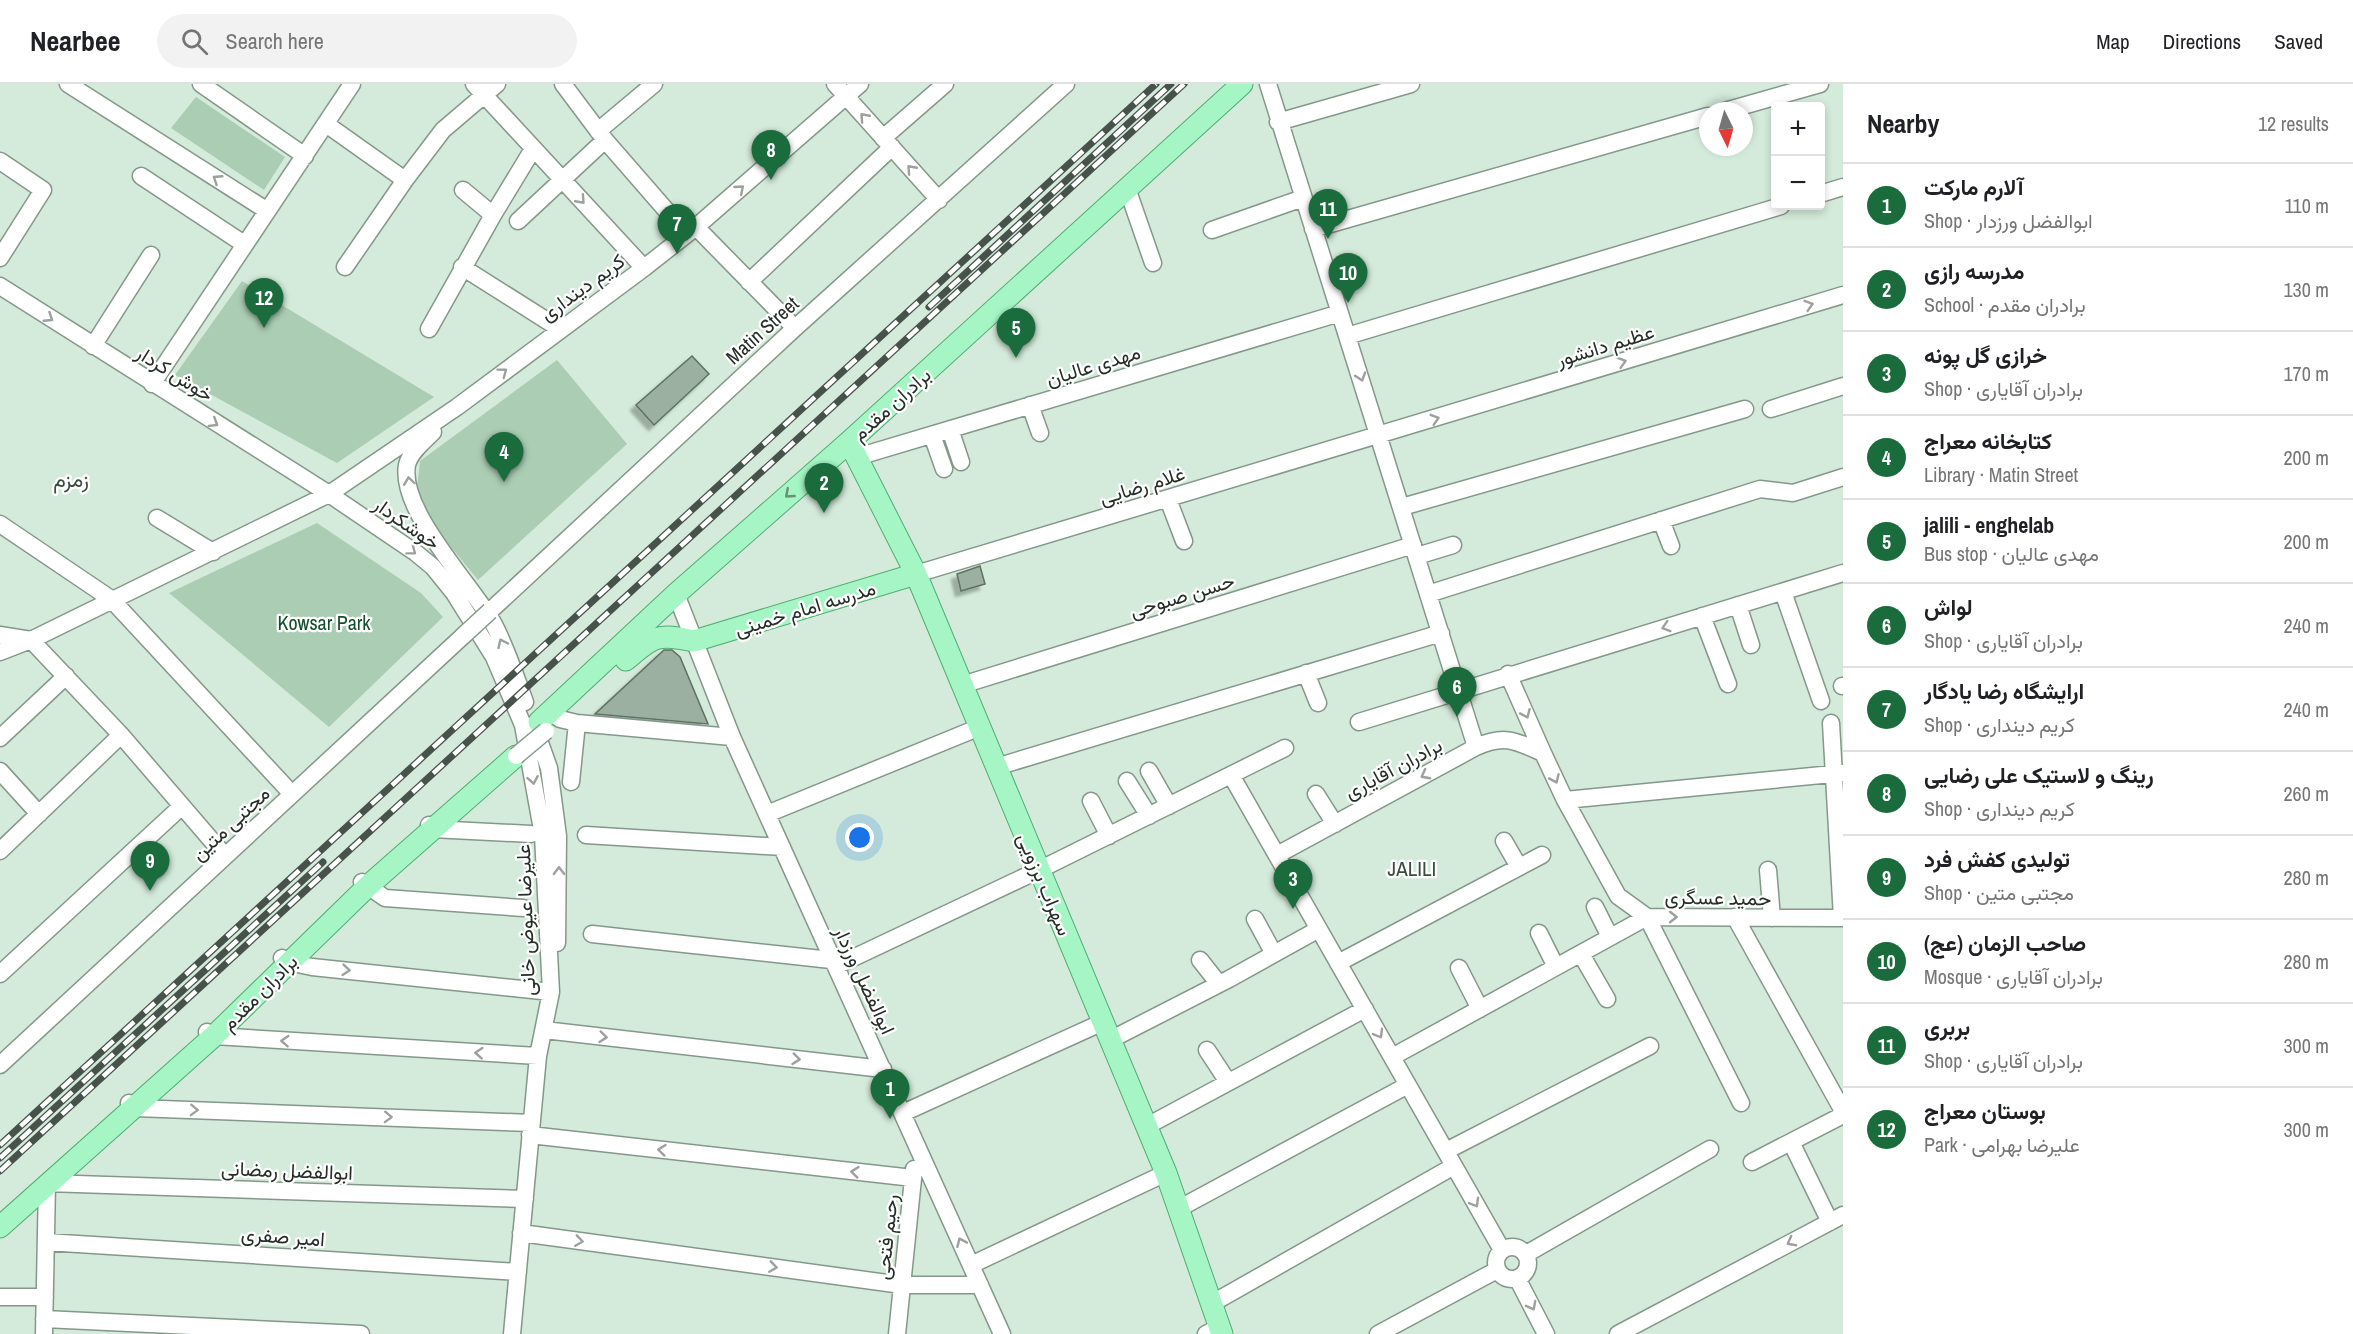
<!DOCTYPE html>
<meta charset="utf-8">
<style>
body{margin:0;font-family:"Archivo Narrow",Vazirmatn,sans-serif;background:#f2f2f2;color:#202124}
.controls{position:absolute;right:18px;top:18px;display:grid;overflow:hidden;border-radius:6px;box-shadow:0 3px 9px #0003}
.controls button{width:54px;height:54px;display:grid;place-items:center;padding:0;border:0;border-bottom:2px solid #e0e0e0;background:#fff;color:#202124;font:30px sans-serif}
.compass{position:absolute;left:1699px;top:18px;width:54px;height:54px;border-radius:50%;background:#fff;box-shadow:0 3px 9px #0003;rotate:175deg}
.you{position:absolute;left:860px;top:754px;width:21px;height:21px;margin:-15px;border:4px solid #fff;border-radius:50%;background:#1a73e8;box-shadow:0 0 0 9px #1a73e833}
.badge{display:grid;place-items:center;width:39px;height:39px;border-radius:50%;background:#1a6c3d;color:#fff;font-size:20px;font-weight:700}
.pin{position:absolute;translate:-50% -50px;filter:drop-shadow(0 2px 3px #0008)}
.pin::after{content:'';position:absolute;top:32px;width:21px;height:18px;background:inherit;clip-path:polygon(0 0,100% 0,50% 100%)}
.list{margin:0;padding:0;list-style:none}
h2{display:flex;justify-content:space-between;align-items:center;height:78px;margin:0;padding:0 24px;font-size:26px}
h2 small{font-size:20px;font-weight:400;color:#757577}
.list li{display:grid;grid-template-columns:39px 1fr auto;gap:18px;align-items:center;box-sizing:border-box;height:84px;padding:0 24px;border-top:2px solid #e0e0e0}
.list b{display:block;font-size:22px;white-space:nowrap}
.list p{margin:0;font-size:20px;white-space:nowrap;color:#757577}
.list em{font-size:20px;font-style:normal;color:#757577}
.icon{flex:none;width:33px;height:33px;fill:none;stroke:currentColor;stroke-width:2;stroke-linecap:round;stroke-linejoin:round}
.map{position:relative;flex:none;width:1843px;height:1250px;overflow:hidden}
header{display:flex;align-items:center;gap:36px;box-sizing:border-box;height:84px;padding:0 30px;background:#fff;border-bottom:2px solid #e0e0e0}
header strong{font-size:28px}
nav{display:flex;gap:33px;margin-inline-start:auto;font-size:21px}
.search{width:420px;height:54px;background:#f2f2f2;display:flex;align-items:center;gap:15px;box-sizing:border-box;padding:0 21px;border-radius:33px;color:#757577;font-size:22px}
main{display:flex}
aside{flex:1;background:#fff}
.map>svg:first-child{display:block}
</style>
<header>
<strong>Nearbee</strong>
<div class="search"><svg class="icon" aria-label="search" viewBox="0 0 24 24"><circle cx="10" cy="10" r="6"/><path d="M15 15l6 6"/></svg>Search here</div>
<nav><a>Map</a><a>Directions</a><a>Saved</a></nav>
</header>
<main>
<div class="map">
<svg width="1843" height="1250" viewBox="0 0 1843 1250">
<defs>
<filter id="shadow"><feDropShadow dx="-5.5" dy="5.5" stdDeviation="1.5" flood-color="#0004"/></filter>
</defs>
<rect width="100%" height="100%" fill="#d4eada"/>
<!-- green -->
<path fill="#abcdb4" d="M196,13L285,73L264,106L171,44Z
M242,197L434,313L337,379L175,291Z
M557,276L627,360L478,496L432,440L417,404L420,377Z
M317,439L421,509L443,533L329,643L169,509Z"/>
<!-- building -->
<path fill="#9bb0a0" stroke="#5e7163" stroke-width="1.5" filter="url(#shadow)" d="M692,272L709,290L654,341L636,321Z
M980,482L985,500L961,507L957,490Z
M664,566H672L680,573L708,640L595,630Z"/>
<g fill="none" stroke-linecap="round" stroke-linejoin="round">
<!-- minor casing -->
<g stroke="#849889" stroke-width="19">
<path id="minor" d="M68,0L266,126
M201,0L305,72
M474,0L644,184
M563,0L605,56L672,133
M835,0L939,116
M1268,0L1476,663
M1725,27L1820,0
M1278,38L1411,0
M326,40L405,96
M598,47L654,0
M883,54L945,0
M0,77L43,106L0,174
M141,92L244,160
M1127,104L1153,179
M463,106L493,131
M1820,110L1843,103
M518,137L605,56
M696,143L795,244
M1313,145L1708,32
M1212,146L1303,114
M345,183L405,96L443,46L497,0
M462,183L560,245
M749,198L892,63
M0,202L329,410L416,469L433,483L454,509L494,573L523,641L543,751L551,908L538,972L512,1250
M429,245L493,131L533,65
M1347,252L1781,122
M93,262L151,171
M152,300L352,0
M1030,321L1040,349
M1771,325L1843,302
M950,345L961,378
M433,348C424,357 410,368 407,381C399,426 469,498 492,537C506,562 515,591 525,618
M932,351L944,385
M857,373L1340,229
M1168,415L1184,457
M1402,423L1745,325
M157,434L213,468
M1661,436L1671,462
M0,440L111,515L292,710
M1417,472L1453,461
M916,490L1843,211
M1783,508L1821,617
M676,510L732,653L1002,1250
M1428,510L1760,405L1793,409L1843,393
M1738,521L1751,561
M490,527L795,244L1066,0
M1702,532L1728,600
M0,551L31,556L121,651L225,772
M0,568L31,556L329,410L457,323L644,184L696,143L860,0
M1306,589L1318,619
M1508,590L1543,669
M962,601L1413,461
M1842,602H1843
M550,628L560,635L577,639L732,653
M1359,638L1843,489
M1831,639L1842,834
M534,642L549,684L558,752L557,859
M0,654L66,592
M996,683L1441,549
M0,687L39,730
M1149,687L1169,722
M1231,691L1502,1166
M1127,697L1149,732
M571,698L577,639
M1316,710L1335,740
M1565,716L1843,689
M1091,717L1109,752
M767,730L980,643
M429,741L432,745L531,750
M586,751L782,763
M1504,757L1519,783
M0,767L121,651
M1277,771L1476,663C1505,650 1516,657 1543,669L1565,716L1618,812L1647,833L1843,834
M1768,786L1772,834
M362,798L385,814L523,824
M1595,823L1610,853
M1735,833L1843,1027
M1255,835L1274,870
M1539,849L1556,883
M592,850L831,876
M1581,870L1607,915
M282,874L288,878L312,883L551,908
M1200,876L1219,900
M1338,879L1542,771
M836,882L1039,786L1285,664
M1459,884L1480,925
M0,890L182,722
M544,946L883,985
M207,948L214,952L538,972
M1110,956L1229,895L1319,845
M1207,966L1228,998
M1392,973L1647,833L1741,1019
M0,981L464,551
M129,1019L135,1024L531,1039
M903,1029L1103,938
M1147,1042L1365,925
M530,1051L913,1094
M1791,1058L1830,1138
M1446,1067L1650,962
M1752,1078L1843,1031
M47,1099L525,1115
M1178,1125L1408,1001
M521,1149L902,1201H980
M46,1158L518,1188
M1496 1179a16 16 0 1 1 32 0a16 16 0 1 1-32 0Z
M1526,1170L1710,1065
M971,1181L1166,1089
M1517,1194L1546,1250
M0,1213H45
M1211,1220L1454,1082
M44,1235L361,1250
M44,1250L47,1099
M897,1250L914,1085
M1206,1250L1220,1243
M1378,1250L1497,1186
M1618,1250L1843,1131"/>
</g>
<!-- major casing -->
<g stroke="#52ac73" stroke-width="23">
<path id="major" d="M849,358L916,490L1166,1089L1222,1250
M626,576C653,552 658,549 694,557L916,490
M539,638L676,510L849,358L1242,0
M0,1143L214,952L368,802L516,672"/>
</g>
<!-- minor -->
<use href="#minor" stroke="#fff" stroke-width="16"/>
<!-- major -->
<use href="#major" stroke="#a5f6c4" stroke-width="21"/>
<!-- rail casing -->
<g stroke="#47524a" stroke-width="7">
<path id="rail" d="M929,223L1171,0
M0,1061L1156,0
M0,1074L323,778
M0,1087L1184,0"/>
</g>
<!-- rail -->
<use href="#rail" stroke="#fff" stroke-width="4.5" stroke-dasharray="14" stroke-linecap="butt"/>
<!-- minor-bridge casing -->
<g stroke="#849889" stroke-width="19" stroke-linecap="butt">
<path id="minor-bridge" d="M464,551L490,527
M516,672L546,647"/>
</g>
<!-- minor-bridge -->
<use href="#minor-bridge" stroke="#fff" stroke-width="16"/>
</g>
<!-- one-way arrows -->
<defs><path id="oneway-chevron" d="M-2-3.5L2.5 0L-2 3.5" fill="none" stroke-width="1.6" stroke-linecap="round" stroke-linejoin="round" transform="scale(1.5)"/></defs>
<g stroke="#9da19e">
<use href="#oneway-chevron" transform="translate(864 33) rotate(-132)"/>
<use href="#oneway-chevron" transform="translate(911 85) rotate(-132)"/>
<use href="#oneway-chevron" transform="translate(217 95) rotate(-147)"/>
<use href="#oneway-chevron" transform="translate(740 105) rotate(-41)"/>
<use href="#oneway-chevron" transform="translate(581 116) rotate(48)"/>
<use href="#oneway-chevron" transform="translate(1809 221) rotate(-17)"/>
<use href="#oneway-chevron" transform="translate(49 234) rotate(33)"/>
<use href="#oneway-chevron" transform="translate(1622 278) rotate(-17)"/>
<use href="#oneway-chevron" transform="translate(503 288) rotate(-37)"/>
<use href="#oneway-chevron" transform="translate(1361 293) rotate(72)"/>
<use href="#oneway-chevron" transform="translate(1435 335) rotate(-17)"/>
<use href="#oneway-chevron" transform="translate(214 339) rotate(32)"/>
<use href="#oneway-chevron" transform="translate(409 397) rotate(-98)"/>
<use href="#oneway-chevron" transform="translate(412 467) rotate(37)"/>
<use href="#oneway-chevron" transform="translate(1666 543) rotate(163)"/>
<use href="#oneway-chevron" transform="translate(502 559) rotate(-115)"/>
<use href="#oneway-chevron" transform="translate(1526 630) rotate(66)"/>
<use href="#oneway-chevron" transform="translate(1425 691) rotate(152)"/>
<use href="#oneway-chevron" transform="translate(1555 695) rotate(66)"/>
<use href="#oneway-chevron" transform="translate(533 696) rotate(80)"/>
<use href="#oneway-chevron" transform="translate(559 787) rotate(-91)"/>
<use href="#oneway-chevron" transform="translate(1673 833)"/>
<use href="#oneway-chevron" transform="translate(346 886) rotate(5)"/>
<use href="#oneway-chevron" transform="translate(1379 950) rotate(60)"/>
<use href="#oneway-chevron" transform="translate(603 953) rotate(6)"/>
<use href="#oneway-chevron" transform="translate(285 957) rotate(-176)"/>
<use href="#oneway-chevron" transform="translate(479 969) rotate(-176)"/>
<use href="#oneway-chevron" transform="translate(796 975) rotate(6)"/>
<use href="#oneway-chevron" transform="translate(194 1026) rotate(2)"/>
<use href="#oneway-chevron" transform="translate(388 1033) rotate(2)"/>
<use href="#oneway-chevron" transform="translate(662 1066) rotate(-174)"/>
<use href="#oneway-chevron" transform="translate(855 1088) rotate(-174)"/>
<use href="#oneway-chevron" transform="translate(1475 1119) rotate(60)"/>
<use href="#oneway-chevron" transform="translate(579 1157) rotate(8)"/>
<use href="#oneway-chevron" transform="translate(961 1158) rotate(-114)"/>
<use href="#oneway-chevron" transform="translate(1791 1158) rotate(152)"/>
<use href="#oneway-chevron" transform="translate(773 1183) rotate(8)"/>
<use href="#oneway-chevron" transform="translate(1532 1222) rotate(62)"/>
</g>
<use stroke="#669276" href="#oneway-chevron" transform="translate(789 410) rotate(139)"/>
<g text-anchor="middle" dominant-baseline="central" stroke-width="4.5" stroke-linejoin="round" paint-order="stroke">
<!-- street labels -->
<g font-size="20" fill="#262e28" stroke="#fff">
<text transform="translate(582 203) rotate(-36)">کریم دینداری</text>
<text transform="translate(762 246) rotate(-42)">Matin Street</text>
<text transform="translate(1605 261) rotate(-17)">عظیم دانشور</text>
<text transform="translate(1093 281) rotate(-17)">مهدی عالیان</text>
<text transform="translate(175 289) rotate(32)">خوش کردار</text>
<text transform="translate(891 320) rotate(-42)">برادران مقدم</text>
<text transform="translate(1142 401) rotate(-17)">غلام رضایی</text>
<text transform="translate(407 439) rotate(35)">خوشکردار</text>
<text transform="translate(1182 511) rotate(-17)">حسن صبوحی</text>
<text transform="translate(805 524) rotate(-17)">مدرسه امام خمینی</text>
<text transform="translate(1393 684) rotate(-28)">برادران آقایاری</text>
<text transform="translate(230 739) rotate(-43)">مجتبی متین</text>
<text transform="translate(1045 800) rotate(67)">سهراب برزویی</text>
<text transform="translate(1718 813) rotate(1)">حمید عسگری</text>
<text transform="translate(525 836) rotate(-92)">علیرضا عیوض خانی</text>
<text transform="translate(865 896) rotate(65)">ابوالفضل ورزدار</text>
<text transform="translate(259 908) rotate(-45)">برادران مقدم</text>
<text transform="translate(287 1086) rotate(2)">ابوالفضل رمضانی</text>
<text transform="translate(283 1152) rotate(4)">امیر صفری</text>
<text transform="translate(886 1153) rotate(-84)">رحیم فتحی</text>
</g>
<!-- park labels -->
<g font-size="20" fill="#124f2c" stroke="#fff">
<text x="324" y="538">Kowsar Park</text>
</g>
<!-- neighbourhood labels -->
<g font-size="21" fill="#3b4d40" stroke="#fff">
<text x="71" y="395">زمزم</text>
<text x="1412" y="784">JALILI</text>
</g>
</g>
</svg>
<div class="controls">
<button>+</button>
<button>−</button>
</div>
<svg class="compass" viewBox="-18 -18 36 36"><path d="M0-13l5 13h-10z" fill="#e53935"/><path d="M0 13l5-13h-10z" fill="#757577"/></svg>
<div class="you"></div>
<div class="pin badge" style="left:890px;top:1035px">1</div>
<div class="pin badge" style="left:824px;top:429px">2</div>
<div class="pin badge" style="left:1293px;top:825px">3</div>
<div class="pin badge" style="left:504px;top:398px">4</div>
<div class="pin badge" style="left:1016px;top:274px">5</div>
<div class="pin badge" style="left:1457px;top:633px">6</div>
<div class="pin badge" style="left:677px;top:170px">7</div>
<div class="pin badge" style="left:771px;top:96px">8</div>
<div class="pin badge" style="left:150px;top:807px">9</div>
<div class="pin badge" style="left:1348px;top:219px">10</div>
<div class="pin badge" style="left:1328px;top:155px">11</div>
<div class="pin badge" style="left:264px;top:244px">12</div>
</div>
<aside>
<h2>Nearby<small>12 results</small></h2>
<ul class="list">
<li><span class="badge">1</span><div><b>آلارم مارکت</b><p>Shop · ابوالفضل ورزدار</p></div><em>110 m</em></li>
<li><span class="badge">2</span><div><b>مدرسه رازی</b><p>School · برادران مقدم</p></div><em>130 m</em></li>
<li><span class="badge">3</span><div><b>خرازی گل پونه</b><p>Shop · برادران آقایاری</p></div><em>170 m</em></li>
<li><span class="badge">4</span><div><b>کتابخانه معراج</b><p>Library · Matin Street</p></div><em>200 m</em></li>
<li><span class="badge">5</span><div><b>jalili - enghelab</b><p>Bus stop · مهدی عالیان</p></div><em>200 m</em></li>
<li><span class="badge">6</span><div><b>لواش</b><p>Shop · برادران آقایاری</p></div><em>240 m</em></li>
<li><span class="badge">7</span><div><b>ارایشگاه رضا یادگار</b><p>Shop · کریم دینداری</p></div><em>240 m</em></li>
<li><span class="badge">8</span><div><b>رینگ و لاستیک علی رضایی</b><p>Shop · کریم دینداری</p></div><em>260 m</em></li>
<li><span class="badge">9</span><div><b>تولیدی کفش فرد</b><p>Shop · مجتبی متین</p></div><em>280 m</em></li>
<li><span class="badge">10</span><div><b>صاحب الزمان (عج)</b><p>Mosque · برادران آقایاری</p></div><em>280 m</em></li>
<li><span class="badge">11</span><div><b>بربری</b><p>Shop · برادران آقایاری</p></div><em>300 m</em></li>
<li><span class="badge">12</span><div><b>بوستان معراج</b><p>Park · علیرضا بهرامی</p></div><em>300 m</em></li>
</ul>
</aside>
</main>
